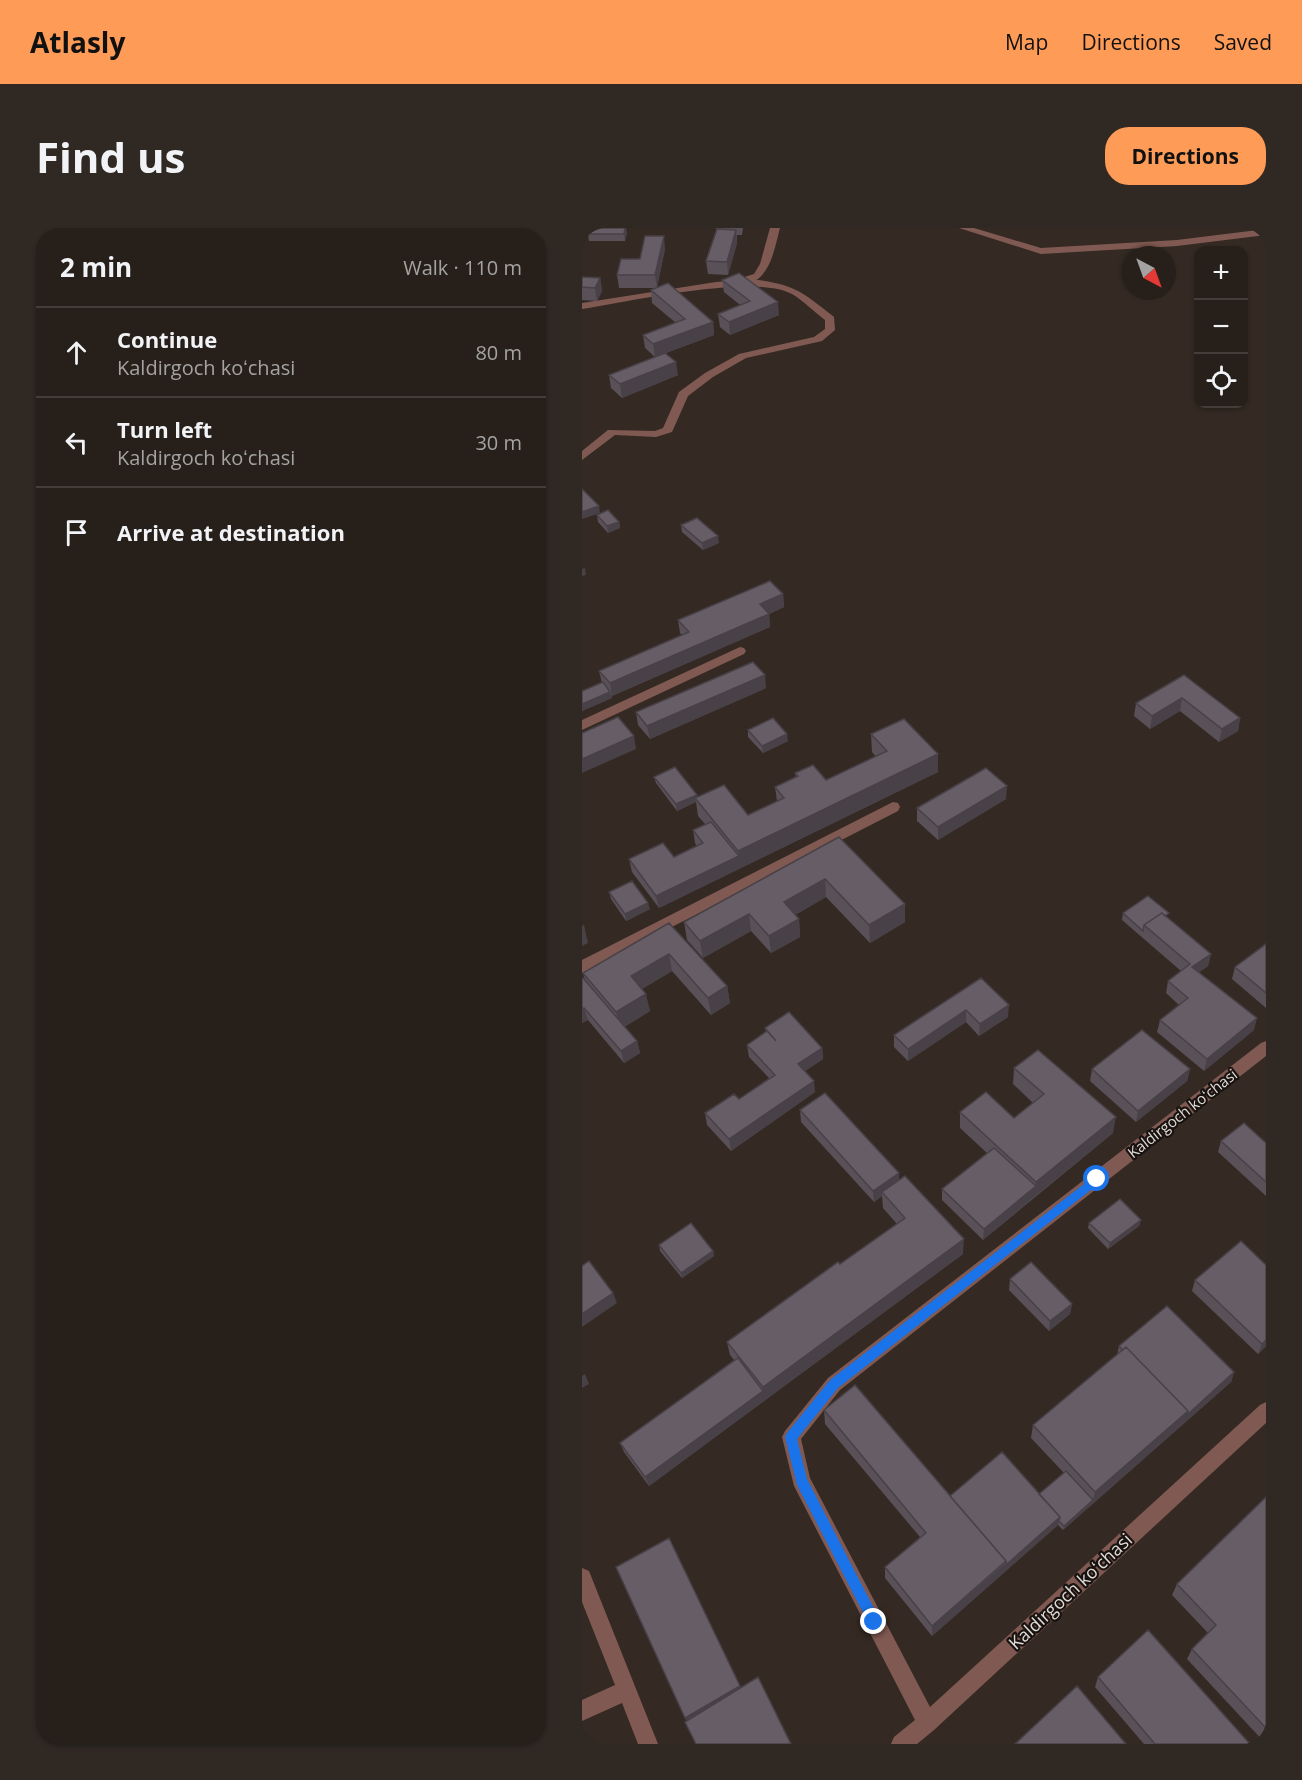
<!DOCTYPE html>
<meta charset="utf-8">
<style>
body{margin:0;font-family:"Open Sans",sans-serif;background:#2f2823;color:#f1f3f6}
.controls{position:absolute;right:18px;top:18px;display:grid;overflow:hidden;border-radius:12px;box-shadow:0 2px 4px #0004}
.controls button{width:54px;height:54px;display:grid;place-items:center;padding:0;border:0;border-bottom:2px solid #433e39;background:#27201a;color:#f1f3f6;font:30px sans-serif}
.compass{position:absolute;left:540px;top:18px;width:54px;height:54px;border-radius:50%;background:#27201a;box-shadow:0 2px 4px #0004;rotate:139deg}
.stop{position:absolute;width:18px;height:18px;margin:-14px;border:4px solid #1a73e8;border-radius:50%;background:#fff}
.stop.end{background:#1a73e8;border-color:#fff;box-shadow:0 2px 6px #0008}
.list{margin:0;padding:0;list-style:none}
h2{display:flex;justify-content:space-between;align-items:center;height:78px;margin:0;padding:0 24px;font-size:26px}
h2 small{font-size:20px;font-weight:400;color:#a4a3a2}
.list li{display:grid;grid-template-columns:39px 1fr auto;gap:18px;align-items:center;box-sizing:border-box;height:90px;padding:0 24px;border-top:2px solid #433e39}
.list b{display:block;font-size:22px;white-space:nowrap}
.list p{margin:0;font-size:20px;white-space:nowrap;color:#a4a3a2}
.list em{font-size:20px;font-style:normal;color:#a4a3a2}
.icon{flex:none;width:33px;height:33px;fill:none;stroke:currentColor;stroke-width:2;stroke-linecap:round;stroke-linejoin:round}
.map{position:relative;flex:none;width:684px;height:1516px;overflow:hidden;border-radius:24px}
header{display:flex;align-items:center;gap:36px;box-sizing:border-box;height:84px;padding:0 30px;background:#fe9c57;color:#111}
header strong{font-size:28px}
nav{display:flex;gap:33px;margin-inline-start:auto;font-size:21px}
.intro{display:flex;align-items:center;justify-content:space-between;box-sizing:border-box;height:144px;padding:0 36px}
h1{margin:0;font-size:42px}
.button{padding:15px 27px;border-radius:24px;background:#fe9c57;color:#111;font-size:21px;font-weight:700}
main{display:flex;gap:36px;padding:0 36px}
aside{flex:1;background:#27201a;border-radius:24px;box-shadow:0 2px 4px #0004}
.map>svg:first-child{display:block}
</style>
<header>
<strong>Atlasly</strong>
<nav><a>Map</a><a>Directions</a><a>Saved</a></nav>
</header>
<div class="intro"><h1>Find us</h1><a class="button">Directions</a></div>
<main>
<aside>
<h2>2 min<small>Walk · 110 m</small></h2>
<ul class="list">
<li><svg class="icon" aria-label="ahead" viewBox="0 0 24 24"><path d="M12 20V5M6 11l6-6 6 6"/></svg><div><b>Continue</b><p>Kaldirgoch koʻchasi</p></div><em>80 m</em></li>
<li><svg class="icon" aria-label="left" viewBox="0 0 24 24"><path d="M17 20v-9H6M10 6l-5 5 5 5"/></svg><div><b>Turn left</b><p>Kaldirgoch koʻchasi</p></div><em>30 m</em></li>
<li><svg class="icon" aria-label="arrive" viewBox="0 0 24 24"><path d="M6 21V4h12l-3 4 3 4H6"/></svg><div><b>Arrive at destination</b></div></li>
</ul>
</aside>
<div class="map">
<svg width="684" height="1516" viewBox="0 0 684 1516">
<rect width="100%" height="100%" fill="#342a23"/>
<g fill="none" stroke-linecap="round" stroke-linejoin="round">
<!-- lane -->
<path fill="#805a52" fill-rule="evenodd" d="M188,0H198C191,26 187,61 150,57V53L172,46L178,36Z
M377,0H392L459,20L595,12L684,1V7L595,18L459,26Z"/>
<!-- street -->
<path fill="#805a52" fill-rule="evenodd" d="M170,51C213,57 218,62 252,89L253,102L240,113L164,130L131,149L106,168L90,204L74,209L33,207L0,232V223L26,202L73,203L81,200L97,164L123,145L157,126L232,109L243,101V92C232,84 222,73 210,66C172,45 46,74 0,81V75L134,54Z
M158,419L162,420L164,423L162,426L0,502V492Z
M311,574L316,575L318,579L316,583L0,745V732Z
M684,813V828L258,1162L219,1211L228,1250L348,1479L678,1177L684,1174V1195L352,1502L335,1516H309L312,1509L333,1492L212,1258L200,1209L203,1203L246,1150L679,815Z
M0,1340L7,1343L76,1516H56L40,1475L0,1493V1472L33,1457L0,1374Z"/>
</g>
<!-- wall -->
<path fill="#595058" d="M134,0H161L160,7H155V15L146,47L126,46L124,33L134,3Z
M45,4L43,13H7L6,6Z
M83,21L75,59L131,94L132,107L84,125L96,147L40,170L29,160L27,147L73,129L63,120L61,107L94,95L70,75L69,62L72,60H37L35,47L58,31Z
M0,49L18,50L20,63L15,73L0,72Z
M140,52L197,87L148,107L138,99L136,86L158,77L142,64Z
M15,287L37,294L38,300L26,305L16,294Z
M99,297L137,315L121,322L100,304Z
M201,366L202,379L187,386L188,399L30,468L29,466L30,470L0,483V463L20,455L17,443L100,407L98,405L96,392Z
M602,447L658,490L656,503L637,514L598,483L568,501L552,488L554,475Z
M184,460L68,511L56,497L54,484Z
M166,502L206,513L181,525L166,509Z
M289,506L356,526V544L77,680L50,644L47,631L92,629L115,618L113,615L111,602L123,596L116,588L114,574L95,583L74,555L72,549L115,567V569L166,587L195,573L193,559L214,549L213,545L244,552L294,529L290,524Z
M424,571L356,612L335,593V580Z
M257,609L323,676V694L288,715L244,669L213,687L217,691L218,709L189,725L169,703L121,730L105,712L102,694Z
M27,664L68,681L44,693L29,671Z
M541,685L586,690L629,726L626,738L617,744L672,802L622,843L575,804L578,792L597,777L584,765L586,753L599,743L540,692Z
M87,695L145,758L148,775L129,787L90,743L60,761L68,783L42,799L55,813L58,825L42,835L6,792L0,795L3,753L1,745Z
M684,716V780L650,751L653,739Z
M399,750L426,789L397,808L384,794L326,833L312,819V807Z
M183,800L240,820L241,831L223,843L233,864L149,923L125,897L123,885L157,871L187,850L167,829L165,817L184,804Z
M432,840L531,905L401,1012L360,972V961L405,925L378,900V884L432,890L451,875L431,856Z
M510,841H608L605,853L554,894L508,853Z
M218,882L317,945V952L381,1026L67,1258L42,1224L38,1215L152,1132L148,1127L145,1114L258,1036L315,996L301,980L300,968L292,974L219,894Z
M639,913L684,915V968L636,924Z
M559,992L557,998L526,1021L506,1000L507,995Z
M77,1017L131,1023L132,1028L100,1050L78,1023Z
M684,1037V1118L676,1126L610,1063L613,1052Z
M428,1051L490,1076L488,1086L467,1103L427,1062Z
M537,1118L652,1144L649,1154L481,1302L476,1297L350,1408L303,1350V1339L338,1309L243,1196L242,1182L368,1268L457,1266L482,1245L449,1210L451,1197L535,1127Z
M684,1269V1516L605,1431L610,1421L626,1405L590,1367L595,1356Z
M516,1449L668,1516H562L513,1459Z"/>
<!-- shaded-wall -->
<path fill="#484147" d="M43,0H44L45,4L43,13L42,6Z
M154,2L155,15L146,47L145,34Z
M82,8L83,21L75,60L73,47Z
M18,50L20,63L15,73L13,60Z
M196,74L197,87L148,107L147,94Z
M131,94L132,107L73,129L71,116Z
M94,134L96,147L40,170L38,156Z
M17,278L18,285L0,291V284Z
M37,294L38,300L26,305L25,298Z
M136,308L137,315L121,322L120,315Z
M3,340L4,347L0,348V341Z
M201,366L202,379L187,386L188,399L30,468L28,455L178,376Z
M183,447L184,460L68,511L65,498Z
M28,464L30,470L0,483V476Z
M600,470L598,483L568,501L570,488Z
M658,490L656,503L637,514L640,501Z
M205,506L206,513L181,525L180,518Z
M52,508L54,521L0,545V531Z
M356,526V544L77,680L74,668L157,628L156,623Z
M425,558L424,571L356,612V599Z
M115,567L116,573L113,570L114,574L95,583L94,576Z
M243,651L244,669L203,692L202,674Z
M66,675L68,681L44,693L43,686Z
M323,676V694L288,715L287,697Z
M167,686L169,703L121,730L118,713Z
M217,691L218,709L189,725L187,708Z
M2,697L6,715L0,718V698Z
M87,726L90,743L53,765L49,748Z
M629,726L626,738L608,751L610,739Z
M145,758L148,775L129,787L126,770Z
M64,766L68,783L39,801L34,784Z
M427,777L426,789L397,808L398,796Z
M2,780L6,792L0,795V781Z
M384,782V794L326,833V821Z
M675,790L672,802L622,843L625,831Z
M55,813L58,825L42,835L39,823Z
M240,820L241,831L217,847L216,836Z
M608,841L605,853L554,894L556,883Z
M232,853L233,864L149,923L147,911Z
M534,889L531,905L452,969L454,954Z
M317,945V956L300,964V968L292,974L291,963Z
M454,958L452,969L401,1012L402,1001Z
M559,992L557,998L526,1021L528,1015Z
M382,1011L381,1026L67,1258L63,1249L181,1163V1159Z
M131,1023L132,1028L100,1050L99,1045Z
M31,1065L35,1075L0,1099V1086Z
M490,1076L488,1086L467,1103L468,1093Z
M684,1112V1118L676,1126L680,1116Z
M652,1144L649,1154L510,1276L513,1264L606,1183Z
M3,1146L7,1156L0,1160V1148Z
M511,1272L510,1276L481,1302L482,1298Z
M478,1289L476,1297L350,1408V1398Z
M158,1458L161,1467L108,1499L103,1490Z"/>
<!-- building -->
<path fill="#675d66" stroke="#484147" stroke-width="1.5" d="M7,0H43L42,6H6Z
M135,1L154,2L145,34L124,33Z
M63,8H82L73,47H35L39,31H58Z
M157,45L196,74L147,94L136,86L168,73L140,52Z
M0,49L18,50L13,60L0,59Z
M86,55L131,94L71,116L61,107L103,91L69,62Z
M83,125L94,134L38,156L27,147Z
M0,261L17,278L0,284Z
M26,282L37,294L25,298L15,287Z
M115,290L136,308L120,315L99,297Z
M188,353L201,366L178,376L187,386L28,455L17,443L107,404L96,392Z
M171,434L183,447L65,498L54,484Z
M602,447L658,490L640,501L600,470L570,488L554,475Z
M21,454L28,464L0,476V463Z
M36,489L52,508L0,531V505Z
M191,490L205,506L180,518L166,502Z
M322,491L356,526L156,623L113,570L142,557L166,587L202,570L193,559L216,548L213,545L231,537L244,552L305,523L289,506Z
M93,539L115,567L94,576L72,549Z
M404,540L425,558L356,599L335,580Z
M129,594L157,628L74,668L47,631L81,615L92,629L121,615L111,602Z
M257,609L323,676L287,697L243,651L202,674L217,691L187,708L167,686L118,713L102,694Z
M50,653L66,675L43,686L27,664Z
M566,668L587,685L583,688L580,685L562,697L561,703L541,685Z
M580,685L629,726L610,739L675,790L625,831L578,792L606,770L586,753L608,736L562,697Z
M87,695L145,758L126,770L87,726L49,748L64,766L34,784L1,745Z
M684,716V765L653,739Z
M1,750L55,813L39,823L2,780L0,781V751Z
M399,750L427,777L398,796L384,782L326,821L312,807Z
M207,784L240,820L216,836L232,853L147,911L123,885L152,866L157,871L193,847L165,817L185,803L194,813L183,800Z
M560,802L608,841L556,883L510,841Z
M456,822L534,889L454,954L378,884L404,864L432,890L462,866L432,840Z
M243,865L317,945L291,963L218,882Z
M662,895L684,915V954L639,913Z
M412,920L454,958L402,1001L360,961Z
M323,948L382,1011L181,1159L145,1114L256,1034L258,1036L323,990L300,964Z
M538,971L559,992L528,1015L507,995Z
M109,995L131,1023L99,1045L77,1017Z
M659,1013L684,1037V1112L680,1116L613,1052Z
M7,1033L31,1065L0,1086V1038Z
M449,1034L490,1076L468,1093L428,1051Z
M585,1078L652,1144L605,1187L606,1183L544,1119L541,1122L537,1118Z
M544,1119L606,1183L513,1264L451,1197Z
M156,1130L181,1163L63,1249L38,1215Z
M273,1157L424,1333L350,1398L303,1339L344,1305L242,1182Z
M420,1224L478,1289L424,1337V1333L368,1268Z
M484,1243L511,1272L482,1298L477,1293L478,1289L457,1266Z
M684,1269V1500L610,1421L634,1397L595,1356Z
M87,1310L158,1458L103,1490L34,1339Z
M566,1402L668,1516H573L516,1449Z
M176,1449L209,1516H114L103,1494Z
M495,1458L544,1516H433Z"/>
<!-- route -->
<path fill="#1a73e8" d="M515,946L519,948V954L256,1160L215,1211L225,1251L299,1394L297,1398L292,1400L288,1398L215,1257L203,1209L205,1205L248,1152Z"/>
<g text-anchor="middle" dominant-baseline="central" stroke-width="4.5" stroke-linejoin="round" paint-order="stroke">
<!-- street labels -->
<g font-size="15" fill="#e1dbd6" stroke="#181310">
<text transform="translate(600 885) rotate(-38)">Kaldirgoch koʻchasi</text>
</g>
<!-- near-street labels -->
<g font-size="18" fill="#e1dbd6" stroke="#181310">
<text transform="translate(488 1363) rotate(-43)">Kaldirgoch koʻchasi</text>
</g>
</g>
</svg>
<div class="controls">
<button>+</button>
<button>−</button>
<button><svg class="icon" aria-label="locate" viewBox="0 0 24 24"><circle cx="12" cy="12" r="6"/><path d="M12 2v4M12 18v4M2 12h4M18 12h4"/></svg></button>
</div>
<svg class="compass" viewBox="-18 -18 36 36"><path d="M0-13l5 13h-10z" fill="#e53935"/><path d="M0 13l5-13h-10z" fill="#a4a3a2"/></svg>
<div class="stop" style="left:515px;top:951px"></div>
<div class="stop end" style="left:292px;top:1394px"></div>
</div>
</main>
